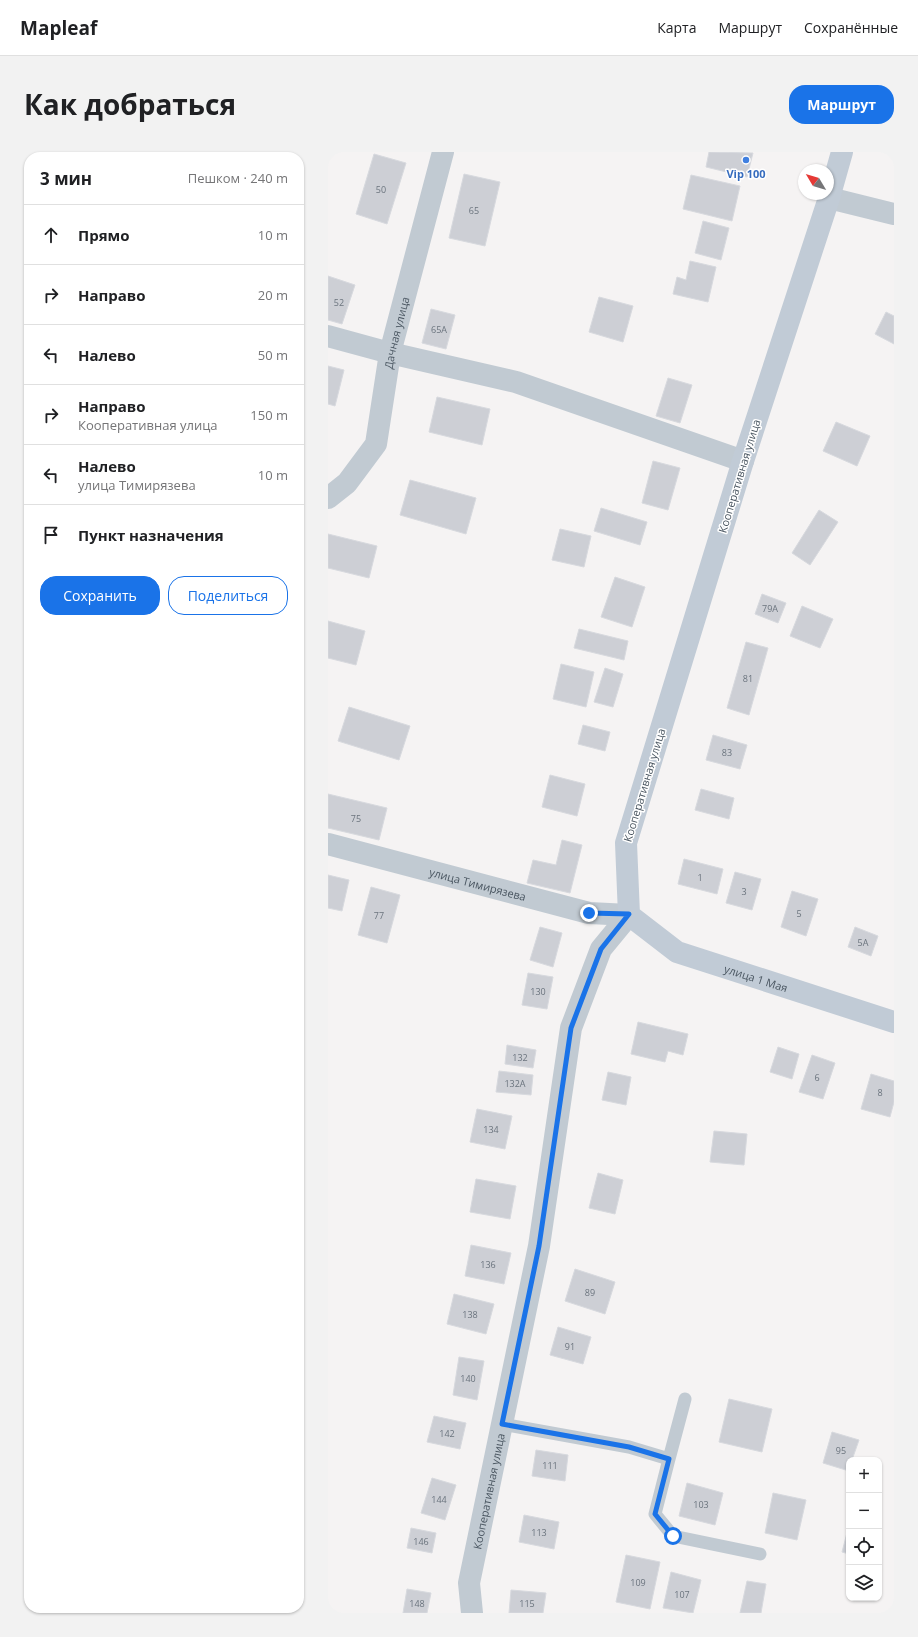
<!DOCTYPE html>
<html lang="ru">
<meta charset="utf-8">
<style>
body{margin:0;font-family:"Open Sans",sans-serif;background:#f2f2f2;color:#202124}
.controls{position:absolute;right:12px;bottom:12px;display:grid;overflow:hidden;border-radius:8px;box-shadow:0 1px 3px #0004}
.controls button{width:36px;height:36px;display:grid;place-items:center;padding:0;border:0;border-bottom:1px solid #e0e0e0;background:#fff;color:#202124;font:20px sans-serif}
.compass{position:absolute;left:470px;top:12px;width:36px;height:36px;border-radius:50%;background:#fff;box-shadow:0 1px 3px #0004;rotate:308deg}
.stop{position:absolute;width:12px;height:12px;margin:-9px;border:3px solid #1a73e8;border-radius:50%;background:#fff}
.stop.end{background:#1a73e8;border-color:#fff;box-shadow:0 1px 4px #0008}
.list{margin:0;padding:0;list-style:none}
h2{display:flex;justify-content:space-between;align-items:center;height:52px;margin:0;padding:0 16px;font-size:17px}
h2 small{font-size:13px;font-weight:400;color:#757577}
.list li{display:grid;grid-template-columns:26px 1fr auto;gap:12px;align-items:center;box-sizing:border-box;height:60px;padding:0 16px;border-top:1px solid #e0e0e0}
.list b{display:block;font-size:15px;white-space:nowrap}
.list p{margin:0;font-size:13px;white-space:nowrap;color:#757577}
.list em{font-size:13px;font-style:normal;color:#757577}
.actions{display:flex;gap:8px;padding:12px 16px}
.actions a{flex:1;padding:9px 0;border:1px solid #1a73e8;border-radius:16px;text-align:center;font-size:14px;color:#1a73e8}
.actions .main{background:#1a73e8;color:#fff}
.icon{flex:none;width:22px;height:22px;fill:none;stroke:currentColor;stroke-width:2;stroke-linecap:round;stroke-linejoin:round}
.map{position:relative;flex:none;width:566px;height:1461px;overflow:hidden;border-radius:16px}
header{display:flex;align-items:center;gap:24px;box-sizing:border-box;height:56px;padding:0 20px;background:#fff;border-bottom:1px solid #e0e0e0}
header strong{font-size:19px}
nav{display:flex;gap:22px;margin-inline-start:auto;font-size:14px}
.intro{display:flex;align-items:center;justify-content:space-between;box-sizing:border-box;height:96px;padding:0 24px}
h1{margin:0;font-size:28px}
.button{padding:10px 18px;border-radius:16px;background:#1a73e8;color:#fff;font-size:14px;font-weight:700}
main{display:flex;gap:24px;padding:0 24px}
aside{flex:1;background:#fff;border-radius:16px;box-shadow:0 1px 3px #0004}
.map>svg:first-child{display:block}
</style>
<header>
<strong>Mapleaf</strong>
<nav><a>Карта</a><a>Маршрут</a><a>Сохранённые</a></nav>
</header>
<div class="intro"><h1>Как добраться</h1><a class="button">Маршрут</a></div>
<main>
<aside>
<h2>3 мин<small>Пешком · 240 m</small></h2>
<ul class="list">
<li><svg class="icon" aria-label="ahead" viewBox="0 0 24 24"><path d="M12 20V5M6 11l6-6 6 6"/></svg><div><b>Прямо</b></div><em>10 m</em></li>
<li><svg class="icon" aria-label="right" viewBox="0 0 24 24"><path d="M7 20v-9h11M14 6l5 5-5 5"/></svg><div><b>Направо</b></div><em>20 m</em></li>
<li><svg class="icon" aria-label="left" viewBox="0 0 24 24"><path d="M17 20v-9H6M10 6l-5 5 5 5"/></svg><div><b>Налево</b></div><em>50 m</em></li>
<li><svg class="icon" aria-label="right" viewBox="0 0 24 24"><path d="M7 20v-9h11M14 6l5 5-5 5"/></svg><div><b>Направо</b><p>Кооперативная улица</p></div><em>150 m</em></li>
<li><svg class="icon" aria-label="left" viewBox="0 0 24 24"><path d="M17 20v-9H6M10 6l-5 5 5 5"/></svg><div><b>Налево</b><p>улица Тимирязева</p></div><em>10 m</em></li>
<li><svg class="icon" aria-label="arrive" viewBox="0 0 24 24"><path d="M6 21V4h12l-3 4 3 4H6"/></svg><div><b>Пункт назначения</b></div></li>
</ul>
<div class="actions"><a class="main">Сохранить</a><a>Поделиться</a></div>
</aside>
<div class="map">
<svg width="566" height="1461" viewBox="0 0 566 1461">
<rect width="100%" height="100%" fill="#f5f3f3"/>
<!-- building -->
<path fill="#cdcfd5" stroke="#d7d9de" d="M381,0L425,1L419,25L378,15Z
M46,2L78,11L59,72L28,62Z
M136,22L172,30L157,94L121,86Z
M363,23L412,34L404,69L355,57Z
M375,69L401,76L393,108L367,101Z
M362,109L388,115L380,150L345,142L349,125L358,128Z
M0,124L27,133L14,172L0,168Z
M271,145L305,154L295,190L261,180Z
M103,157L127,163L118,197L94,191Z
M558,160L566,164V192L547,182Z
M0,214L16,218L7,254L0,252Z
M340,226L364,233L352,271L328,264Z
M109,245L162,257L154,293L101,280Z
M508,270L542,284L529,314L495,299Z
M325,309L352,316L340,358L314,351Z
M82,328L148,346L138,382L72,363Z
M273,356L319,370L312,393L266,379Z
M491,358L510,370L482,413L464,401Z
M232,377L263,384L256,415L224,408Z
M0,382L49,394L41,426L0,416Z
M287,425L317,435L304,475L273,465Z
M434,442L458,451L450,471L427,462Z
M474,454L505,467L492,496L462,484Z
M0,469L37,479L28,513L0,506Z
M251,477L300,489L296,508L246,496Z
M418,490L440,496L421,563L399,556Z
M233,512L266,520L258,555L225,547Z
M277,516L295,522L285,555L266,550Z
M21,555L82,574L71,608L10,589Z
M255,573L282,580L277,599L250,592Z
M385,583L419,593L412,617L378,608Z
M222,623L257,632L249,664L214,655Z
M373,637L406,646L401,667L367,658Z
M0,642L59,656L51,688L0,676Z
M234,688L254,693L242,741L199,731L205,708L228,713Z
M356,707L395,717L389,742L350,732Z
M407,720L433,727L424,758L398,751Z
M0,723L21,728L14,759L0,756Z
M43,735L72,743L59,791L30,783Z
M464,739L490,747L478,784L453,775Z
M212,775L234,781L225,815L202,808Z
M527,775L550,784L543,804L520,795Z
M200,821L225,825L219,857L194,853Z
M310,870L360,882L355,903L340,899L337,910L303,902Z
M179,893L208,898L205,916L177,912Z
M450,895L471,902L464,927L442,920Z
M484,903L507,911L495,947L471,940Z
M171,919L205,923L203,943L168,940Z
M280,920L303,925L298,953L274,948Z
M543,922L566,929V950L562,965L533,957Z
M149,957L184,964L177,997L142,990Z
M386,979L419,982L416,1013L382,1010Z
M270,1021L295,1028L287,1062L261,1056Z
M148,1027L188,1034L182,1067L142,1060Z
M143,1093L183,1101L176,1132L137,1124Z
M247,1117L287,1130L277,1162L237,1149Z
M126,1142L166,1152L158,1182L119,1172Z
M230,1175L263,1185L255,1212L222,1203Z
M131,1205L156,1209L149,1248L125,1243Z
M401,1247L444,1257L434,1300L391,1290Z
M106,1264L138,1271L132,1297L99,1290Z
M504,1280L531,1288L524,1308H521V1319L495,1311Z
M208,1298L240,1303L237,1329L204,1324Z
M104,1326L128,1333L117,1368L93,1361Z
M359,1331L395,1341L387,1373L351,1364Z
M445,1341L478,1348L469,1388L437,1381Z
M196,1363L231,1370L226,1397L191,1390Z
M521,1373V1402L514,1400Z
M83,1376L108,1381L104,1401L79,1396Z
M298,1403L332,1410L322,1457L288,1450Z
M343,1420L373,1428L365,1461L335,1456Z
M419,1429L438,1432L433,1461H412Z
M79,1437L103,1441L99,1461H75Z
M183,1438L218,1441L215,1461H181Z"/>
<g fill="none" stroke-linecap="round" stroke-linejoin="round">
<!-- lane -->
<path stroke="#c1cad2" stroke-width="13" d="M174,1272L301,1295L341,1307L327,1362L345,1384L432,1402
M341,1307L357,1247"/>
<!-- street -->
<g stroke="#c1cad2" stroke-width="22">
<path d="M501,46L566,62"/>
<path d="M0,184L62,201L188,230L415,309"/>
<path id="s1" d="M0,346L19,331L48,292L62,201L115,0"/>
<path id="s2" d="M0,692L261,761L301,763"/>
<path id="s3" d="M144,1461L141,1431L211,1094L243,876L273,797L301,763"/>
</g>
<!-- secondary -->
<path stroke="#c1cbd6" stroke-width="22" id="s4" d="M514,0L501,46L415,309L298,691L301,763L349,800L566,870"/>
</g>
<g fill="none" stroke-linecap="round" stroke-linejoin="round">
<!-- route -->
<path stroke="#1a73e8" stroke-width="5" d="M261,761L301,762L273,797L243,876L211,1094L174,1272L301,1295L341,1307L327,1362L345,1384"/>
</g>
<!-- markers -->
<circle fill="#3f7fe0" stroke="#fff" stroke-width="1.5" cx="418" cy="8" r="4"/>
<g text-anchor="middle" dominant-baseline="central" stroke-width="3" stroke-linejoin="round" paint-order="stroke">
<!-- number labels -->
<g font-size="9" fill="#6b747e">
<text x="53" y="37">50</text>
<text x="146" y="58">65</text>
<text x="11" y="150">52</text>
<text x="111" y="177">65А</text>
<text x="442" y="456">79А</text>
<text x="420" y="526">81</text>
<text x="399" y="600">83</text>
<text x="28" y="666">75</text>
<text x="372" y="725">1</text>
<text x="416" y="739">3</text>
<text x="471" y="761">5</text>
<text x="51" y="763">77</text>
<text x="535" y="790">5А</text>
<text x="210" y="839">130</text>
<text x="192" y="905">132</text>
<text x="489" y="925">6</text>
<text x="187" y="931">132А</text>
<text x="552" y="940">8</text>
<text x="163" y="977">134</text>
<text x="160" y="1112">136</text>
<text x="262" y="1140">89</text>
<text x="142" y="1162">138</text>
<text x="242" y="1194">91</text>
<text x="140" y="1226">140</text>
<text x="119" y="1281">142</text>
<text x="513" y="1298">95</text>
<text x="222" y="1313">111</text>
<text x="111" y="1347">144</text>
<text x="373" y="1352">103</text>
<text x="211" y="1380">113</text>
<text x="93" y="1389">146</text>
<text x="310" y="1430">109</text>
<text x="354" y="1442">107</text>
<text x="89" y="1451">148</text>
<text x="199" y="1451">115</text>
</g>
<!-- shop labels -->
<g font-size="11" font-weight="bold" fill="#366cbe" stroke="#fff">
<text x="418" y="21">Vip 100</text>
</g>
<!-- street labels -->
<g font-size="11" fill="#4a5661" stroke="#fff">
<text stroke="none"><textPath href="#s1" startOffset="186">Дачная улица</textPath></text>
<text transform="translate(411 324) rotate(-73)">Кооперативная улица</text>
<text transform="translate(316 633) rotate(-73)">Кооперативная улица</text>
<text stroke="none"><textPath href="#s2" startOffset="155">улица Тимирязева</textPath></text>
<text stroke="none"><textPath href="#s4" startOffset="940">улица 1 Мая</textPath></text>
<text stroke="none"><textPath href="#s3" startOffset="124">Кооперативная улица</textPath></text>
</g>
</g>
</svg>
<div class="controls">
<button>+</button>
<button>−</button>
<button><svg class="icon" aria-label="locate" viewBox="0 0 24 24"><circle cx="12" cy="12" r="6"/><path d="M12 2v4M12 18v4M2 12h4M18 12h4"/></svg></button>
<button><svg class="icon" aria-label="layers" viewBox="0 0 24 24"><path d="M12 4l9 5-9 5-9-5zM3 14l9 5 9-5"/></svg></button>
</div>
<svg class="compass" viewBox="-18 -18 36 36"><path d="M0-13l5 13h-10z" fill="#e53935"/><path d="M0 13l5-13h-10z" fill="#757577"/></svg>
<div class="stop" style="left:345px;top:1384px"></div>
<div class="stop end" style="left:261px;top:761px"></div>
</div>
</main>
